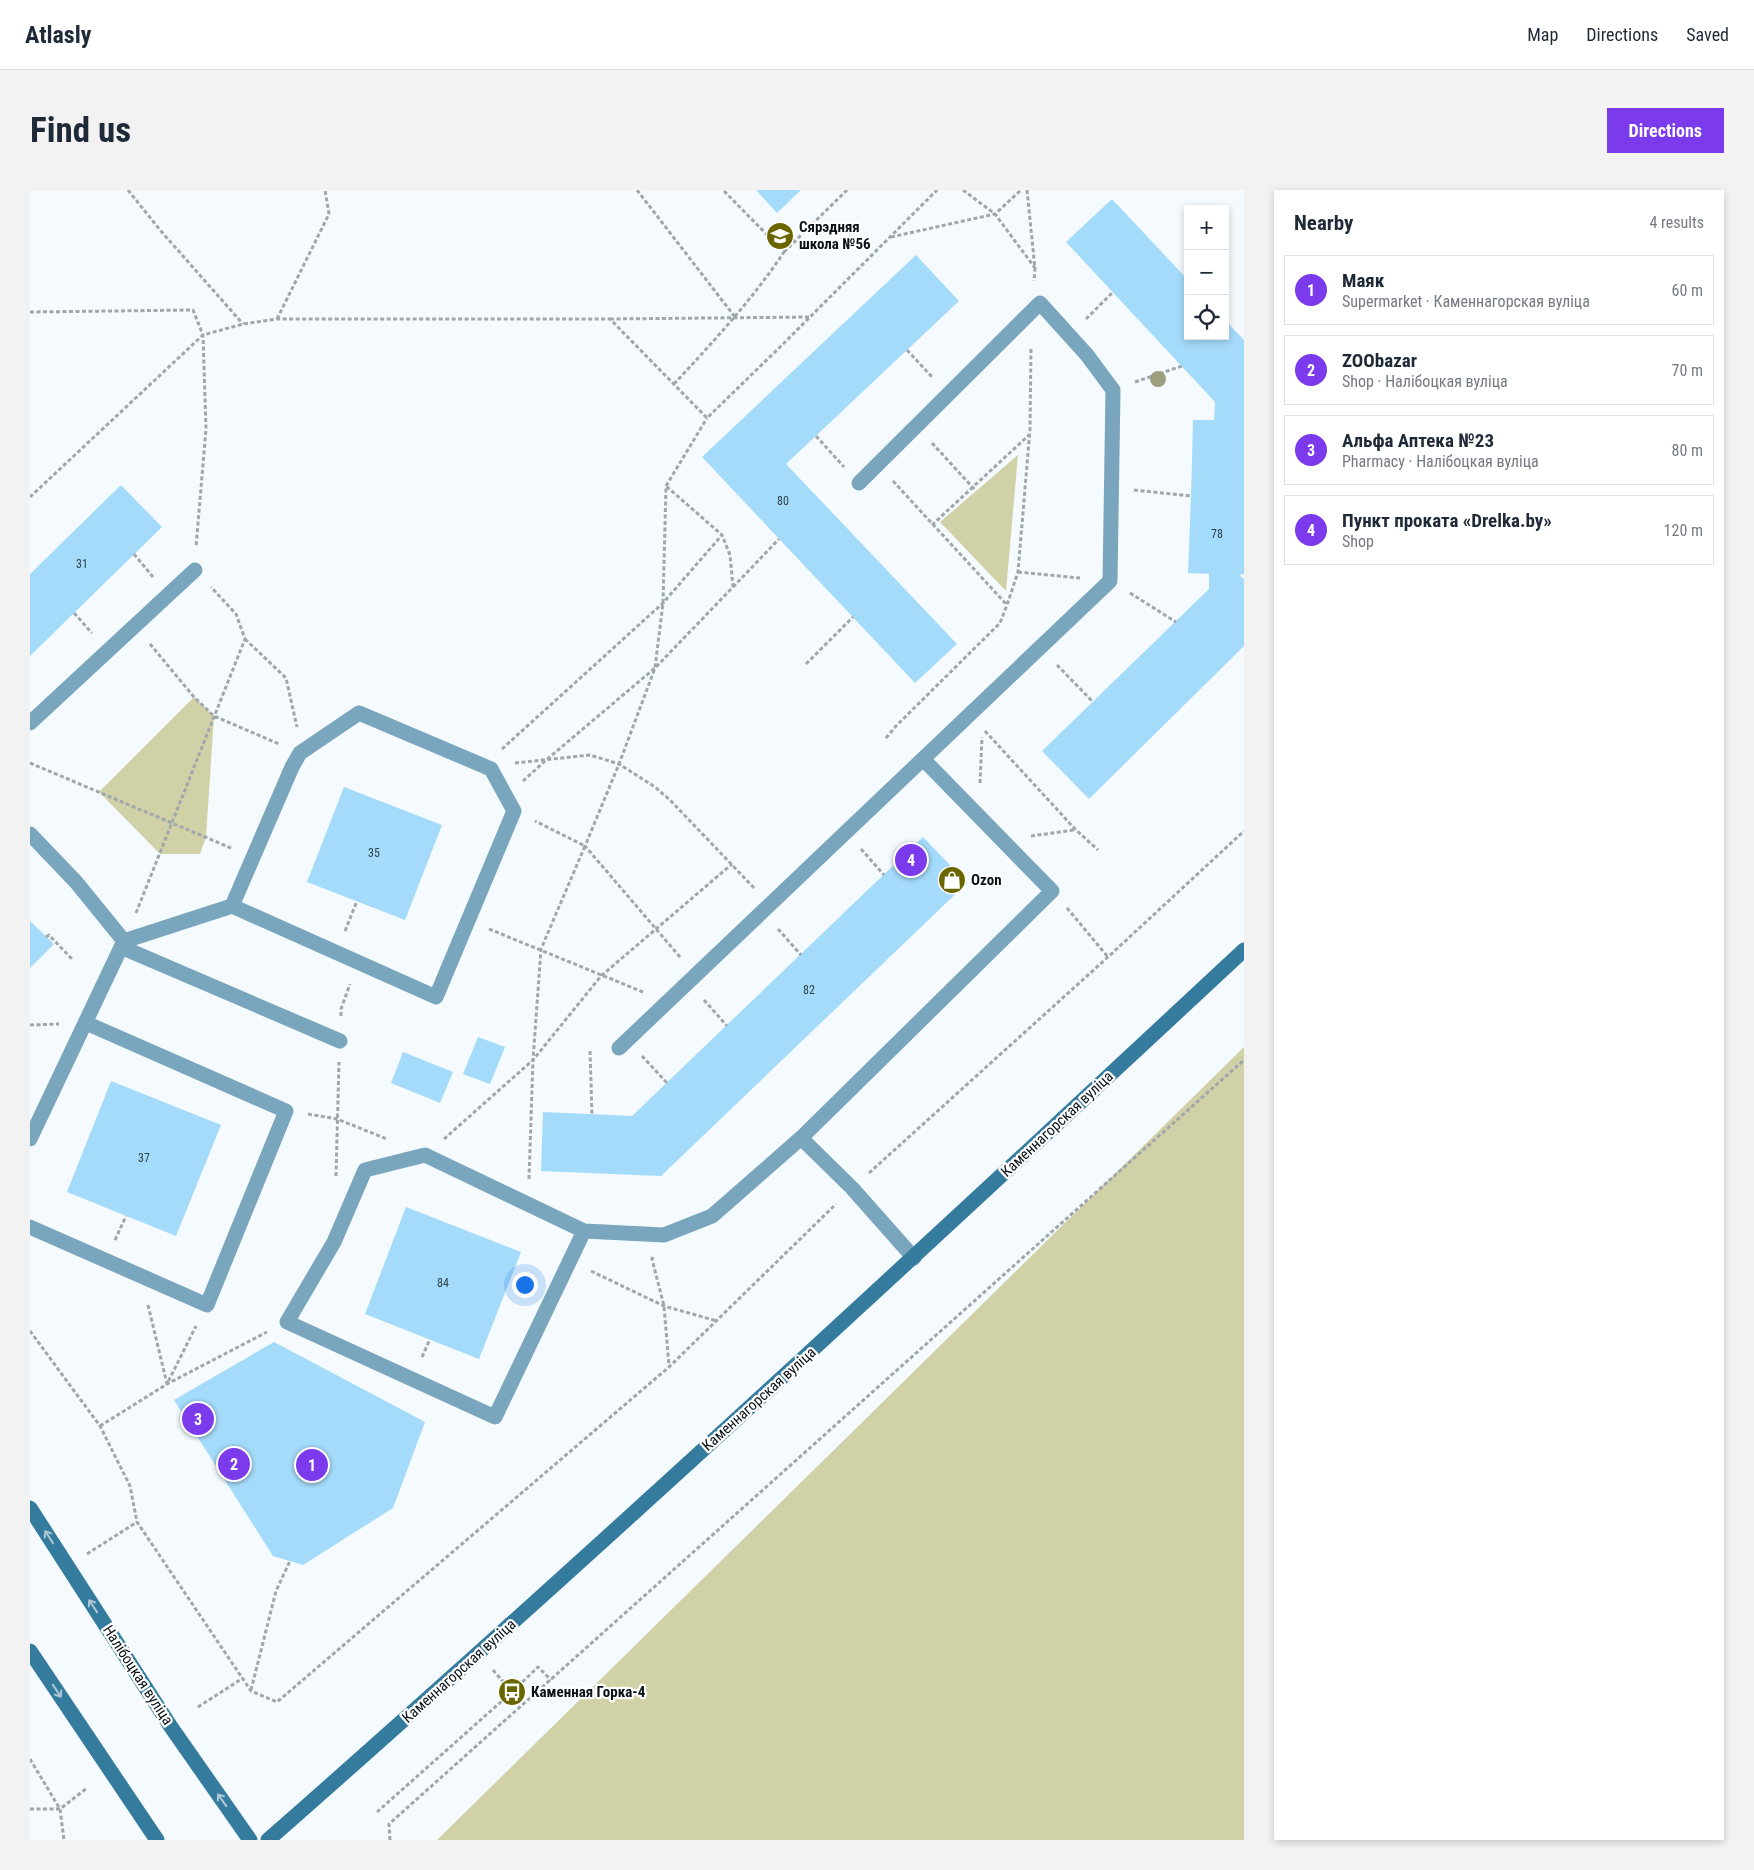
<!DOCTYPE html>
<meta charset="utf-8">
<style>
body{margin:0;font-family:"Roboto Condensed",sans-serif;background:#f2f2f3;color:#1f2937}
.controls{position:absolute;right:15px;top:15px;display:grid;overflow:hidden;border-radius:0px;box-shadow:0 2px 8px #0003}
.controls button{width:45px;height:45px;display:grid;place-items:center;padding:0;border:0;border-bottom:1px solid #e0e1e3;background:#fff;color:#1f2937;font:25px sans-serif}
.you{position:absolute;left:494px;top:1094px;width:18px;height:18px;margin:-12px;border:4px solid #fff;border-radius:50%;background:#1a73e8;box-shadow:0 0 0 8px #1a73e833}
.badge{display:grid;place-items:center;width:32px;height:32px;border-radius:50%;background:#7c3aed;color:#fff;font-size:16px;font-weight:700}
.pin{position:absolute;translate:-50% -50%;border:2px solid #fff;box-shadow:0 1px 5px #0006}
.list{margin:0;padding:0;list-style:none}
h2{display:flex;justify-content:space-between;align-items:center;height:65px;margin:0;padding:0 20px;font-size:21px}
h2 small{font-size:16px;font-weight:400;color:#747a83}
.list li{display:grid;grid-template-columns:32px 1fr auto;gap:15px;align-items:center;box-sizing:border-box;height:70px;margin:0 10px 10px;padding:0 10px;border:1px solid #e0e1e3;border-radius:0px}
.list b{display:block;font-size:19px;white-space:nowrap}
.list p{margin:0;font-size:16px;white-space:nowrap;color:#747a83}
.list em{font-size:16px;font-style:normal;color:#747a83}
.icon{flex:none;width:28px;height:28px;fill:none;stroke:currentColor;stroke-width:2;stroke-linecap:round;stroke-linejoin:round}
.map{position:relative;flex:none;width:1214px;height:1650px;overflow:hidden;border-radius:0px}
header{display:flex;align-items:center;gap:30px;box-sizing:border-box;height:70px;padding:0 25px;background:#fff;border-bottom:1px solid #e0e1e3}
header strong{font-size:24px}
nav{display:flex;gap:28px;margin-inline-start:auto;font-size:18px}
.intro{display:flex;align-items:center;justify-content:space-between;box-sizing:border-box;height:120px;padding:0 30px}
h1{margin:0;font-size:35px}
.button{padding:12px 22px;border-radius:0px;background:#7c3aed;color:#fff;font-size:18px;font-weight:700}
main{display:flex;gap:30px;padding:0 30px}
aside{flex:1;background:#fff;border-radius:0px;box-shadow:0 2px 8px #0003}
.map>svg:first-child{display:block}
</style>
<header>
<strong>Atlasly</strong>
<nav><a>Map</a><a>Directions</a><a>Saved</a></nav>
</header>
<div class="intro"><h1>Find us</h1><a class="button">Directions</a></div>
<main>
<div class="map">
<svg width="1214" height="1650" viewBox="0 0 1214 1650">
<rect width="100%" height="100%" fill="#f4fafd"/>
<!-- green -->
<path fill="#d1d1a7" d="M988,265L976,401L910,332Z
M164,507L184,526L176,647L170,664H130L69,602Z
M1214,857V1650H407Z"/>
<!-- building -->
<path fill="#a4dbfa" d="M726,0H771L747,23Z
M1082,9L1158,90V146H1195V130L1214,150V384L1209,385L1214,389V456L1059,609L1012,561L1179,399V384L1158,383L1161,306L1163,230H1184L1185,212L1036,52Z
M886,65L929,111L756,274L927,454L885,493L672,267Z
M91,295L132,337L0,466V384Z
M314,597L412,635L375,730L277,692Z
M893,647L937,693L631,986L511,981L513,922L602,926Z
M0,731L24,754L0,778Z
M448,847L475,857L460,894L433,884Z
M373,862L423,882L410,913L361,893Z
M81,891L191,935L146,1046L37,1002Z
M376,1017L491,1062L449,1169L335,1124Z
M244,1152L395,1232L363,1318L273,1375L243,1366L144,1210Z"/>
<g fill="none" stroke-linecap="round" stroke-linejoin="round">
<!-- path -->
<path stroke="#9fa7aa" stroke-width="3" stroke-dasharray="4 2.5" stroke-linecap="butt" d="M98,0L130,40L213,134
M607,0L705,127
M933,0L965,24L1005,78
M997,0L1005,79L1004,91
M861,47L965,24L991,0
M754,62L817,0
M0,122L163,120L173,145L176,239L166,357
M247,129L299,24L295,0
M580,129L780,127
M1056,129L1083,102
M877,160L902,187
M1105,192L1152,176
M644,194C683,152 722,110 754,62L693,0
M786,246L814,277
M902,253L946,301
M863,291L977,415
M1104,300L1161,306
M0,307L173,145L213,134L247,129H580L677,228L749,158L907,0
M902,335L999,245
M104,364L123,387
M988,382L1050,388
M703,397L749,349
M1100,403L1146,432
M44,423L62,443
M215,449L256,488L267,537
M120,454L164,507L184,526L249,554
M776,474L823,427
M1027,475L1063,512
M955,541L1045,639L1068,660
M856,548L866,536L970,433L977,415L988,382L1000,239L1001,157
M472,559L633,413L692,345
M0,573L201,658
M485,573L560,565L589,574L625,597L640,610L725,699
M493,591L515,571L625,478L703,397L700,365L692,345L636,296
M950,593L952,547
M1001,646L1044,640
M831,659L854,685
M1037,718L1078,767
M106,723L215,449L206,424L181,397
M459,739L613,802
M748,739L771,765
M315,741L327,711
M16,747L19,745L42,769
M650,767L555,656L589,574L625,478L633,413L636,296L677,228
M674,810L697,836
M311,826V819L320,794
M0,835L29,834
M560,861L562,925
M612,866L637,893
M278,924L307,929L357,949
M414,949L503,870L571,786L702,674
M839,983L1078,767L1214,641
M306,986L309,872
M499,989L503,870L511,759L555,656L505,631
M85,1050L96,1026
M623,1067L622,1069L634,1116L639,1176
M561,1081L634,1116L687,1131
M118,1115L137,1194L166,1136
M0,1141L70,1236L100,1296L107,1332L221,1501L247,1512L639,1177L806,1014
M392,1167L400,1149
M70,1236L137,1194L237,1142
M57,1364L107,1332
M463,1480L482,1502
M221,1500L246,1401L260,1371
M168,1517L213,1488
M0,1569L30,1619L34,1650
M0,1619H30L57,1598
M347,1622L482,1502L508,1477L521,1490
M360,1650L359,1634L1214,870"/>
<!-- lane -->
<path stroke="#79a5bd" stroke-width="15" d="M0,533L165,380
M0,644L46,692L94,751
M91,757L310,851
M589,858L1080,391L1083,200L1057,165L1010,113L829,293
M0,949L94,751L202,716L406,807L484,621L461,579L329,523L270,563L262,577L202,716
M0,1037L177,1115L256,921L56,833
M554,1041L465,1227L257,1132L304,1052L335,980L395,965L554,1041L634,1045L682,1026L771,948
M884,1068L822,998L771,948L1022,701L893,569"/>
<!-- secondary -->
<path stroke="#347b9e" stroke-width="15" d="M0,1318L141,1537L220,1650
M0,1461L127,1650
M238,1650C569,1359 892,1060 1214,760"/>
</g>
<!-- trees -->
<circle fill="#9d9e7e" cx="1128" cy="189" r="8"/>
<!-- one-way arrows -->
<defs><path id="oneway-shaft" d="M-6 0H5M1.5-3L5.5 0L1.5 3" fill="none" stroke-width="1.6" stroke-linecap="round" stroke-linejoin="round" transform="scale(1.25)"/></defs>
<g stroke="#aecad8">
<use href="#oneway-shaft" transform="translate(19 1347) rotate(-123)"/>
<use href="#oneway-shaft" transform="translate(63 1416) rotate(-123)"/>
<use href="#oneway-shaft" transform="translate(27 1501) rotate(57)"/>
<use href="#oneway-shaft" transform="translate(192 1610) rotate(-125)"/>
</g>
<!-- icons -->
<defs>
<g id="school-disc" transform="scale(1.4375)"><circle r="9.5" fill="#696600" stroke="#fff"/><path d="M0-5L7-2L0 1L-7-2ZM-4 1L0 2.5L4 1V4Q0 6-4 4Z" fill="#fff"/></g>
<g id="shop-disc" transform="scale(1.4375)"><circle r="9.5" fill="#696600" stroke="#fff"/><path d="M-5-2.5h2.3a2.7 3.5 0 0 1 5.4 0H5L5.5 6h-11ZM-1.5-2.5h3a1.5 2.3 0 0 0-3 0Z" fill="#fff"/></g>
<g id="bus-disc" transform="scale(1.4375)"><circle r="9.5" fill="#696600" stroke="#fff"/><path d="M-5-6H5V4H4V6H2V4H-2V6H-4V4H-5ZM-3.5-4V0h7V-4ZM-3.5 1.2v1.5H-2V1.2ZM2 1.2v1.5H3.5V1.2Z" fill="#fff"/></g>
</defs>
<g fill-rule="evenodd">
<use href="#school-disc" x="750" y="46"/>
<use href="#shop-disc" x="922" y="690"/>
<use href="#bus-disc" x="482" y="1502"/>
</g>
<g text-anchor="middle" dominant-baseline="central" stroke-width="4.5" stroke-linejoin="round" paint-order="stroke">
<!-- number labels -->
<g font-size="12" fill="#2e444f">
<text x="753" y="311">80</text>
<text x="1187" y="344">78</text>
<text x="52" y="374">31</text>
<text x="344" y="663">35</text>
<text x="779" y="800">82</text>
<text x="114" y="968">37</text>
<text x="413" y="1093">84</text>
</g>
<!-- poi labels -->
<g font-size="15" font-weight="bold" fill="#071116" stroke="#fff" text-anchor="start">
<text x="769" y="37">Сярэдняя<tspan x="769" dy="17">школа №56</tspan></text>
<text x="941" y="690">Ozon</text>
<text x="501" y="1502">Каменная Горка-4</text>
</g>
<!-- street labels -->
<g font-size="15" fill="#071116" stroke="#fff">
<text transform="translate(1027 934) rotate(-43)">Каменнагорская вуліца</text>
<text transform="translate(729 1209) rotate(-42)">Каменнагорская вуліца</text>
<text transform="translate(429 1481) rotate(-42)">Каменнагорская вуліца</text>
<text transform="translate(108 1485) rotate(57)">Налібоцкая вуліца</text>
</g>
</g>
</svg>
<div class="controls">
<button>+</button>
<button>−</button>
<button><svg class="icon" aria-label="locate" viewBox="0 0 24 24"><circle cx="12" cy="12" r="6"/><path d="M12 2v4M12 18v4M2 12h4M18 12h4"/></svg></button>
</div>
<div class="you"></div>
<div class="pin badge" style="left:282px;top:1275px">1</div>
<div class="pin badge" style="left:204px;top:1274px">2</div>
<div class="pin badge" style="left:168px;top:1229px">3</div>
<div class="pin badge" style="left:881px;top:670px">4</div>
</div>
<aside>
<h2>Nearby<small>4 results</small></h2>
<ul class="list">
<li><span class="badge">1</span><div><b>Маяк</b><p>Supermarket · Каменнагорская вуліца</p></div><em>60 m</em></li>
<li><span class="badge">2</span><div><b>ZOObazar</b><p>Shop · Налібоцкая вуліца</p></div><em>70 m</em></li>
<li><span class="badge">3</span><div><b>Альфа Аптека №23</b><p>Pharmacy · Налібоцкая вуліца</p></div><em>80 m</em></li>
<li><span class="badge">4</span><div><b>Пункт проката «Drelka.by»</b><p>Shop</p></div><em>120 m</em></li>
</ul>
</aside>
</main>
